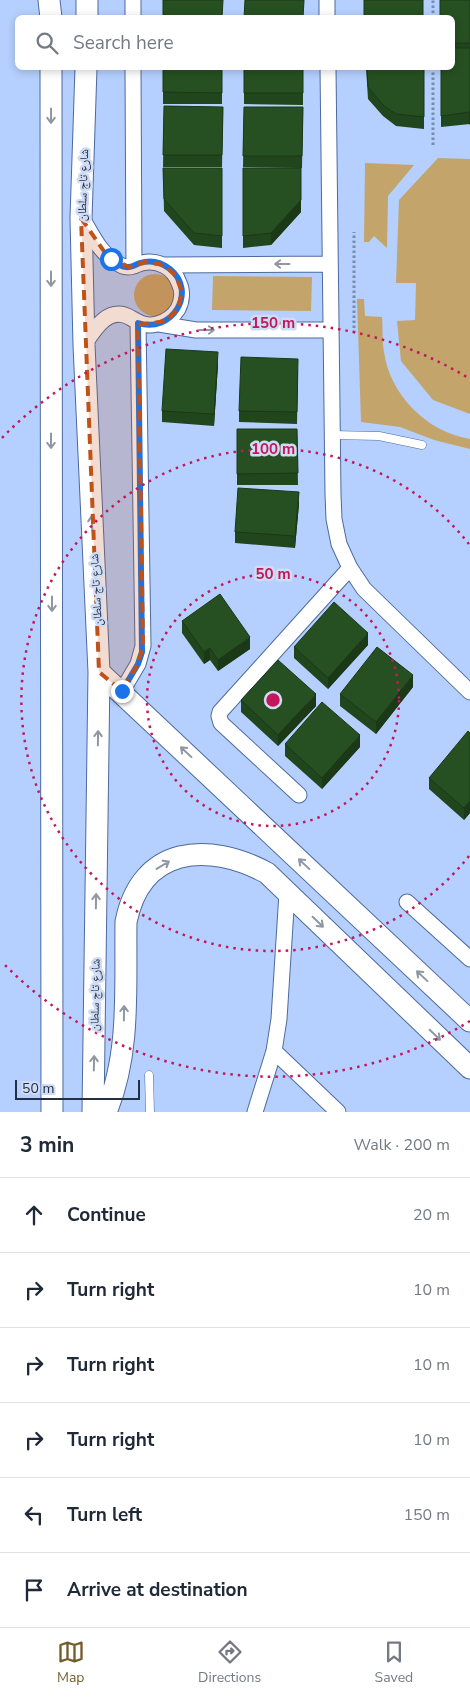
<!DOCTYPE html>
<meta charset="utf-8">
<style>
body{margin:0;font-family:"Nunito Sans","Noto Naskh Arabic",sans-serif;background:#f6f6f7;color:#1f2937}
.scale{position:absolute;left:15px;bottom:12px;width:125px;box-sizing:border-box;padding-left:5px;border:2px solid #222f45;border-top:0;font-size:14px;line-height:18px;white-space:nowrap;color:#222f45;-webkit-text-stroke:4px #cfdcf4;paint-order:stroke}
.stop{position:absolute;width:15px;height:15px;margin:-11px;border:4px solid #1a73e8;border-radius:50%;background:#fff}
.stop.end{background:#1a73e8;border-color:#fff;box-shadow:0 1px 5px #0008}
.list{margin:0;padding:0;list-style:none}
h2{display:flex;justify-content:space-between;align-items:center;height:65px;margin:0;padding:0 20px;font-size:21px}
h2 small{font-size:16px;font-weight:400;color:#747a83}
.list li{display:grid;grid-template-columns:32px 1fr auto;gap:15px;align-items:center;box-sizing:border-box;height:75px;padding:0 20px;border-top:1px solid #e0e1e3}
.list b{display:block;font-size:19px;white-space:nowrap}
.list em{font-size:16px;font-style:normal;color:#747a83}
.icon{flex:none;width:28px;height:28px;fill:none;stroke:currentColor;stroke-width:2;stroke-linecap:round;stroke-linejoin:round}
.map{position:relative;flex:none;width:470px;height:1112px;overflow:hidden}
.search{position:absolute;background:#fff;box-shadow:0 2px 8px #0003;left:15px;right:15px;top:15px;height:55px;display:flex;align-items:center;gap:12px;box-sizing:border-box;padding:0 18px;border-radius:8px;color:#747a83;font-size:19px}
.sheet{height:515px;background:#fff}
nav{display:flex;justify-content:space-around;align-items:center;box-sizing:border-box;height:70px;border-top:1px solid #e0e1e3;background:#fff;font-size:14px;color:#747a83}
nav a{display:grid;justify-items:center;gap:2px}
nav .on{color:#745b2c}
.map>svg:first-child{display:block}
</style>
<div class="map">
<svg width="470" height="1112" viewBox="0 0 470 1112">
<rect width="100%" height="100%" fill="#b5d0fe"/>
<!-- green -->
<path fill="#c3a46b" d="M438,158L470,159V414L433,400L401,361L397,321L415,320L416,283H396L399,200Z
M365,163L414,165L388,196L387,248L374,236L369,242H364Z
M134 295a21 21 0 1 1 42 0a21 21 0 1 1-42 0Z
M213,276L312,277L311,311L212,310Z
M357,299H364L365,316L382,317C383,329 382,341 384,352C390,395 427,432 470,439V449L434,440L400,427L361,422Z"/>
<g fill="none" stroke-linecap="round" stroke-linejoin="round">
<!-- lane casing -->
<g stroke="#4d6a9d" stroke-width="9">
<path id="lane" d="M332,435L379,436L422,445
M149,1075L150,1112"/>
</g>
<!-- street casing -->
<g stroke="#4d6a9d" stroke-width="17">
<path id="street" d="M327,0V18
M133,18V0
M133,68L134,266
M328,68L333,494L334,519L339,544L350,568L364,589L470,692
M82,218C91,233 99,251 114,261C118,264 122,267 128,267C132,267 138,264 142,263C158,259 174,268 179,283C183,291 182,301 178,309C173,317 165,322 157,324C146,327 140,323 131,318C109,305 95,328 84,345
M164,265L330,264
M159,324L196,330H331
M122,691L138,664L143,646L138,323
M299,795L221,723L219,716L220,712L350,568
M407,902L470,959
M274,1051L338,1112
M255,1112L274,1051L279,1019L287,893"/>
</g>
<!-- secondary casing -->
<g stroke="#4d6a9d" stroke-width="23">
<path id="secondary" d="M49,0L51,18
M87,0V18
M51,68L52,1112
M86,68L81,218L84,345L99,672L93,1112
M99,672L470,1021
M106,1112C131,1053 125,985 126,922C141,846 208,841 267,873L470,1068"/>
</g>
<!-- path -->
<path stroke="#768bae" stroke-width="3" stroke-dasharray="2.5 2.5" stroke-linecap="butt" d="M433,18V0
M433,145V68
M354,333V232"/>
<!-- lane -->
<use href="#lane" stroke="#fff" stroke-width="8"/>
<!-- street -->
<use href="#street" stroke="#fff" stroke-width="15"/>
<!-- secondary -->
<use href="#secondary" stroke="#fff" stroke-width="21"/>
</g>
<!-- wall -->
<path fill="#21451c" d="M470,0V124L441,127V68H452V18Z
M163,68H222V104H163Z
M244,68H303V105L244,104Z
M366,68H424V129L396,126L383,116L368,99Z
M164,106L223,107L222,167H163Z
M244,107H303L302,168L243,167Z
M163,168H222V248L194,245L164,211Z
M243,168L301,212L271,245L243,248Z
M218,364L214,426L162,422V411Z
M298,370L297,424L239,422V411Z
M237,429H297L298,485H237Z
M299,504L295,548L235,543V532Z
M182,621L250,649L218,671L210,660L204,664L182,633Z
M368,645L328,689L294,658V647Z
M413,687L376,734L340,706V694Z
M241,700L316,706L278,746L241,712Z
M470,733V813L464,820L429,789V778Z
M285,744L360,747L322,789L285,756Z"/>
<!-- shaded-wall -->
<path fill="#1b3817" d="M470,112V124L469,125V113Z
M301,168V212L271,245V233Z
M218,352V364L214,426V414Z
M299,492V504L295,548V536Z
M368,633V645L328,689V678Z
M250,637V649L218,671V660Z
M210,648V660L204,664V652Z
M413,675V687L376,734V722Z
M316,694V706L278,746V735Z
M360,735V747L322,789V778Z
M470,801V813L464,820V808Z"/>
<!-- building -->
<path fill="#265021" stroke="#1b3817" d="M163,0H223L222,18H163Z
M245,0H304L303,18H244Z
M364,0H423V18H364Z
M440,0H470V43H452V18H440Z
M452,48H470V112L441,116V68H452Z
M163,68H222V93L163,92Z
M244,68H303V93H244Z
M367,68H424V117L396,114L383,105L368,87Z
M164,106L223,107L222,155H163Z
M244,107H303L302,156H243Z
M163,168H222V236L194,233L164,199Z
M243,168H301V200L271,233L243,236Z
M166,349L218,352L214,414L162,411Z
M241,357L298,359L297,412L239,411Z
M237,429H297L298,473L237,474Z
M238,488L299,492L295,536L235,532Z
M220,594L250,637L218,660L210,648L204,652L182,621Z
M334,602L368,633L328,678L294,647Z
M377,647L413,675L376,722L340,694Z
M278,660L316,694L278,735L241,700Z
M322,702L360,735L322,778L285,744Z
M468,731L470,733V801L464,808L429,778Z"/>
<!-- one-way arrows -->
<defs><path id="oneway-shaft" d="M-6 0H5M1.5-3L5.5 0L1.5 3" fill="none" stroke-width="1.6" stroke-linecap="round" stroke-linejoin="round" transform="scale(1.25)"/></defs>
<g stroke="#9097a2">
<use href="#oneway-shaft" transform="translate(51 116) rotate(90)"/>
<use href="#oneway-shaft" transform="translate(282 264) rotate(180)"/>
<use href="#oneway-shaft" transform="translate(51 279) rotate(90)"/>
<use href="#oneway-shaft" transform="translate(207 330)"/>
<use href="#oneway-shaft" transform="translate(51 441) rotate(90)"/>
<use href="#oneway-shaft" transform="translate(92 523) rotate(-93)"/>
<use href="#oneway-shaft" transform="translate(52 604) rotate(90)"/>
<use href="#oneway-shaft" transform="translate(98 738) rotate(-89)"/>
<use href="#oneway-shaft" transform="translate(186 752) rotate(-137)"/>
<use href="#oneway-shaft" transform="translate(304 864) rotate(-137)"/>
<use href="#oneway-shaft" transform="translate(163 865) rotate(-31)"/>
<use href="#oneway-shaft" transform="translate(96 901) rotate(-89)"/>
<use href="#oneway-shaft" transform="translate(318 922) rotate(44)"/>
<use href="#oneway-shaft" transform="translate(422 976) rotate(-137)"/>
<use href="#oneway-shaft" transform="translate(124 1013) rotate(-89)"/>
<use href="#oneway-shaft" transform="translate(435 1035) rotate(44)"/>
<use href="#oneway-shaft" transform="translate(94 1063) rotate(-89)"/>
</g>
<g fill="none" stroke-linecap="round" stroke-linejoin="round">
<!-- route -->
<path stroke="#1a73e8" stroke-width="6" d="M111,259C116,263 122,268 129,267C132,267 137,264 140,263C150,260 161,262 170,269C198,292 172,334 138,323L142,652L138,664L122,691"/>
</g>
<!-- marked area -->
<path fill="#c05117" fill-opacity="0.2" stroke="#c05117" stroke-width="4" stroke-dasharray="10 6" stroke-linejoin="round" d="M81,218L108,257L129,267L145,262L164,265L176,276L182,292L178,309L166,321L138,325L143,646L138,664L122,691L99,672Z"/>
<!-- distance rings -->
<g fill="none" stroke="#c2185b" stroke-width="2.5" stroke-dasharray="2.5 5">
<circle cx="273" cy="700" r="126"/>
<path d="M469 856A251 251 0 1 1 469 544"/>
<path d="M470 1021A377 377 0 0 1 2 962M2 438A377 377 0 0 1 470 379"/>
</g>
<g text-anchor="middle" dominant-baseline="central" stroke-width="5" stroke-linejoin="round" paint-order="stroke">
<!-- street labels -->
<g font-size="12" fill="#222f45" stroke="#cfdcf4">
<text transform="translate(83 185) rotate(-88)">شارع تاج سلطان</text>
<text transform="translate(96 590) rotate(-93)">شارع تاج سلطان</text>
<text transform="translate(95 995) rotate(-89)">شارع تاج سلطان</text>
</g>
</g>
<circle cx="273" cy="700" r="8" fill="#c2185b" stroke="#cfdcf4" stroke-width="2.5"/>
<g font-size="15" text-anchor="middle" font-weight="bold" fill="#c2185b" stroke="#cfdcf4" stroke-width="5" stroke-linejoin="round" paint-order="stroke">
<text x="273" y="328">150 m</text>
<text x="273" y="454">100 m</text>
<text x="273" y="579">50 m</text>
</g>
</svg>
<div class="scale">50 m</div>
<div class="stop" style="left:111px;top:259px"></div>
<div class="stop end" style="left:122px;top:691px"></div>
<div class="search"><svg class="icon" aria-label="search" viewBox="0 0 24 24"><circle cx="10" cy="10" r="6"/><path d="M15 15l6 6"/></svg>Search here</div>
</div>
<section class="sheet">
<h2>3 min<small>Walk · 200 m</small></h2>
<ul class="list">
<li><svg class="icon" aria-label="ahead" viewBox="0 0 24 24"><path d="M12 20V5M6 11l6-6 6 6"/></svg><div><b>Continue</b></div><em>20 m</em></li>
<li><svg class="icon" aria-label="right" viewBox="0 0 24 24"><path d="M7 20v-9h11M14 6l5 5-5 5"/></svg><div><b>Turn right</b></div><em>10 m</em></li>
<li><svg class="icon" aria-label="right" viewBox="0 0 24 24"><path d="M7 20v-9h11M14 6l5 5-5 5"/></svg><div><b>Turn right</b></div><em>10 m</em></li>
<li><svg class="icon" aria-label="right" viewBox="0 0 24 24"><path d="M7 20v-9h11M14 6l5 5-5 5"/></svg><div><b>Turn right</b></div><em>10 m</em></li>
<li><svg class="icon" aria-label="left" viewBox="0 0 24 24"><path d="M17 20v-9H6M10 6l-5 5 5 5"/></svg><div><b>Turn left</b></div><em>150 m</em></li>
<li><svg class="icon" aria-label="arrive" viewBox="0 0 24 24"><path d="M6 21V4h12l-3 4 3 4H6"/></svg><div><b>Arrive at destination</b></div></li>
</ul>
</section>
<nav>
<a class="on"><svg class="icon" aria-label="map" viewBox="0 0 24 24"><path d="M3 6l6-2 6 2 6-2v14l-6 2-6-2-6 2zM9 4v14M15 6v14"/></svg>Map</a>
<a><svg class="icon" aria-label="directions" viewBox="0 0 24 24"><path d="M12 3l9 9-9 9-9-9zM9 14v-3h6M13 9l2 2-2 2"/></svg>Directions</a>
<a><svg class="icon" aria-label="saved" viewBox="0 0 24 24"><path d="M7 4h10v16l-5-4-5 4z"/></svg>Saved</a>
</nav>
